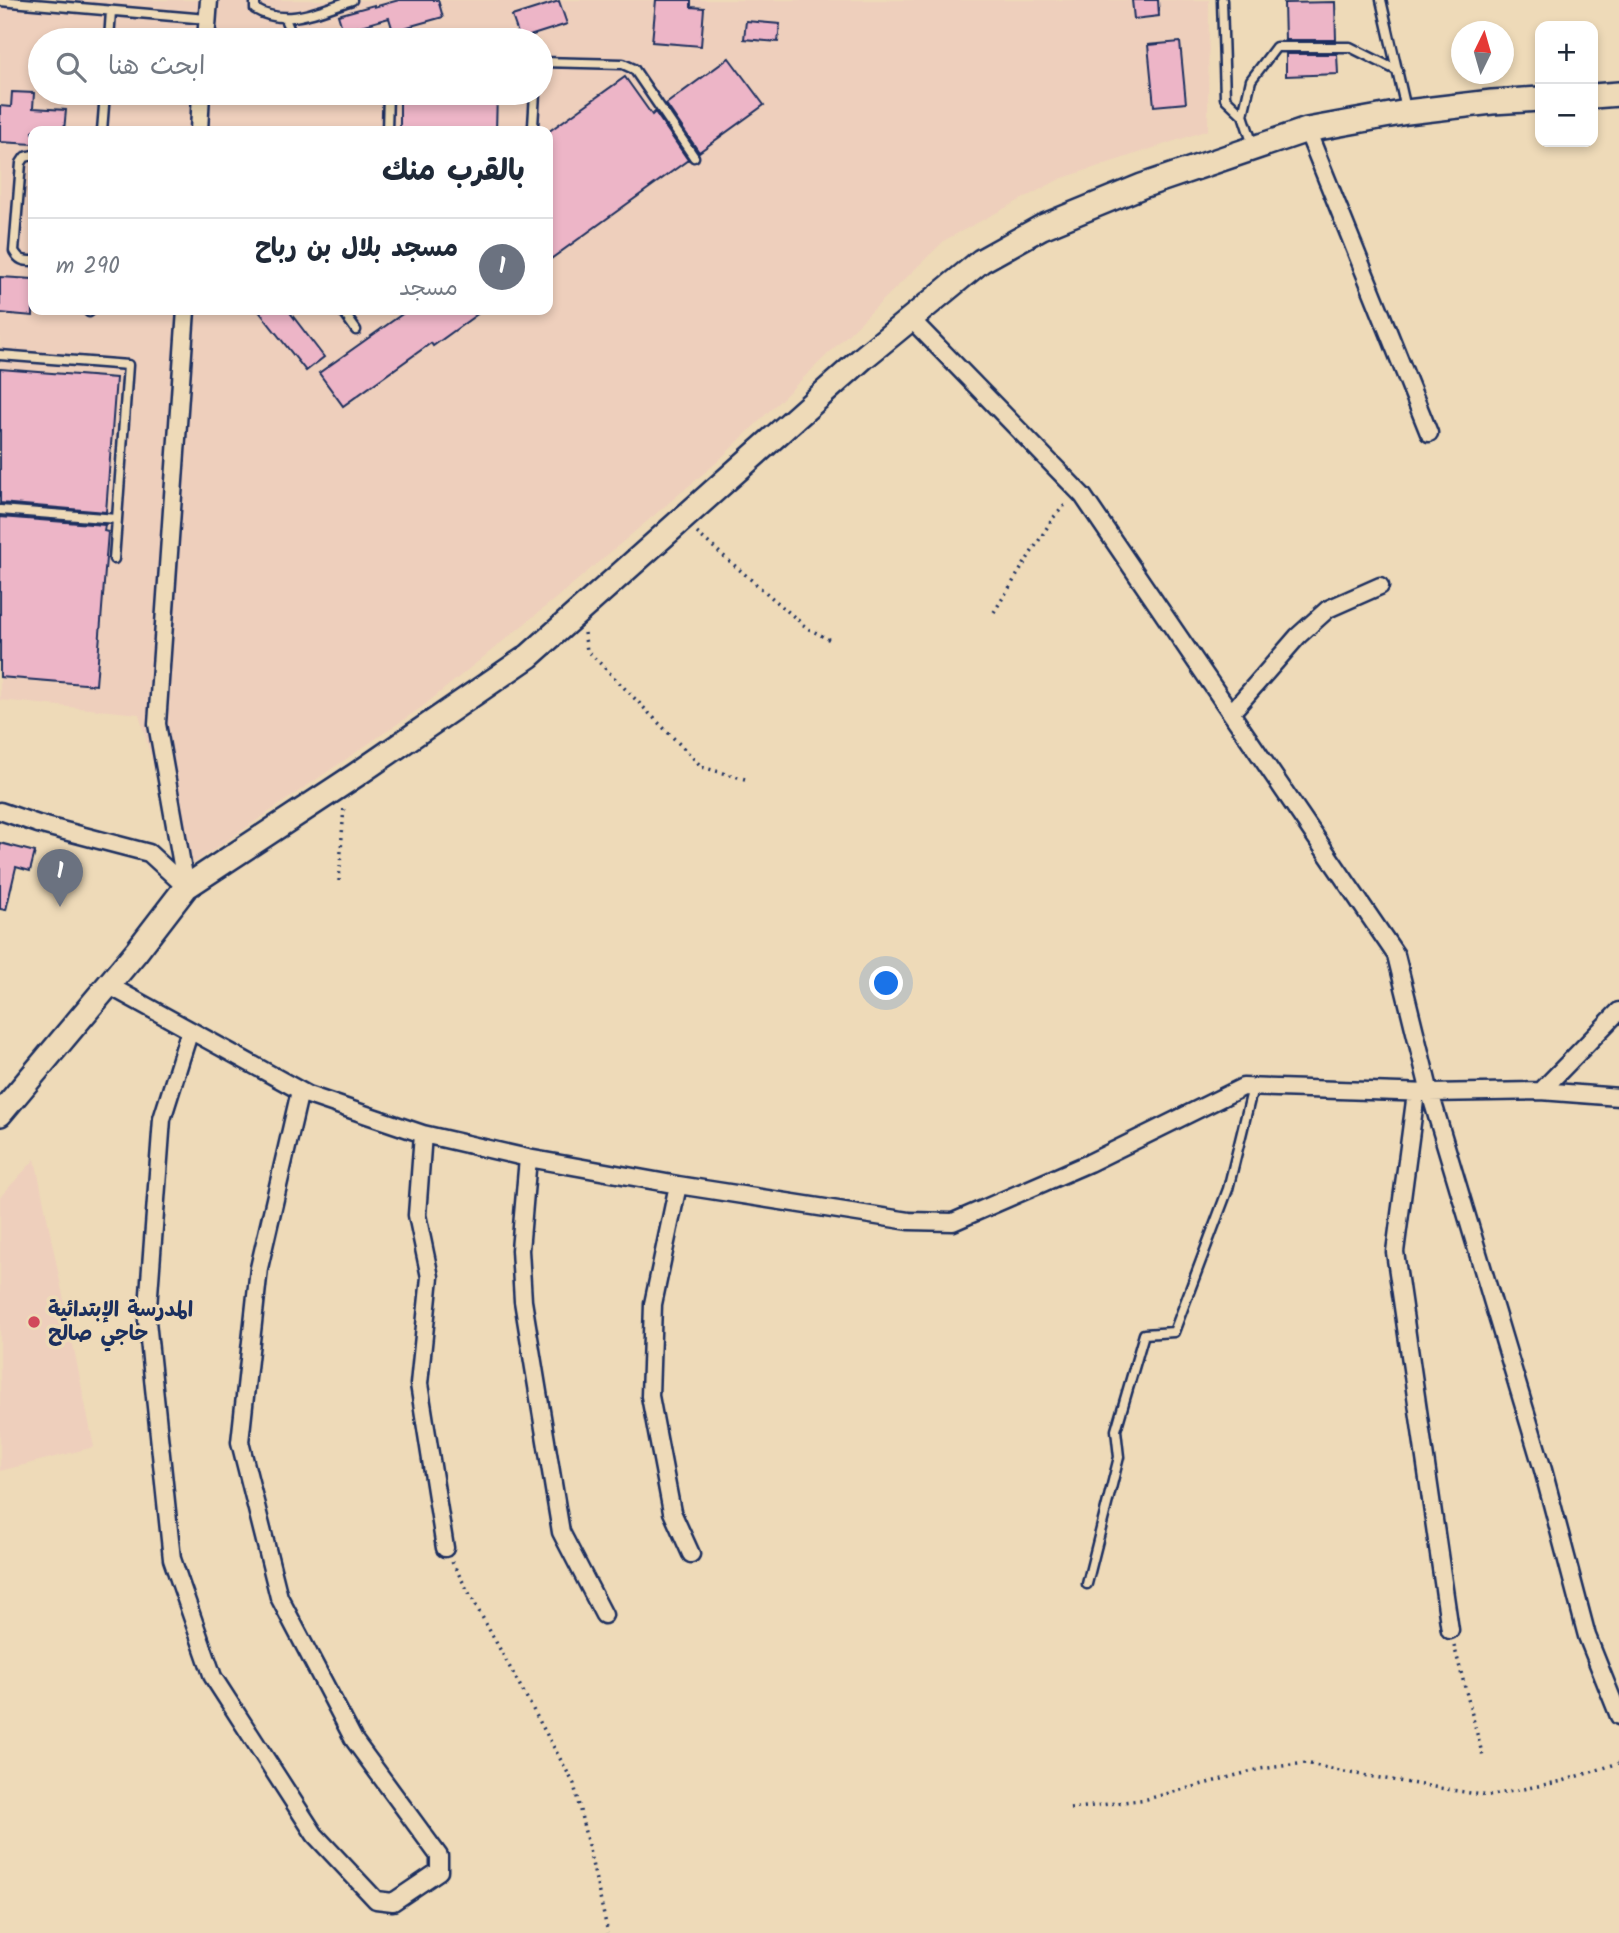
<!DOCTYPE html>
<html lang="ar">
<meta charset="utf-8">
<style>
body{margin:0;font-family:Kalam,"Playpen Sans Arabic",sans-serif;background:#f2f2f3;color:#1f2937;direction:rtl}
.controls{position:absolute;right:21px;top:21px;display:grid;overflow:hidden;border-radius:14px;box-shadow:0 4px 10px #0003}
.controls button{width:63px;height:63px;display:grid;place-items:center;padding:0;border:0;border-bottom:2px solid #e0e1e3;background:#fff;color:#1f2937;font:35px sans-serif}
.compass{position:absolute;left:1451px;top:21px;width:63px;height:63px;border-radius:50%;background:#fff;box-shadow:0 4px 10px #0003;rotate:5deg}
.you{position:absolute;left:887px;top:984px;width:24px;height:24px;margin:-18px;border:5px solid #fff;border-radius:50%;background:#1a73e8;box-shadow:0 0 0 10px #1a73e833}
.badge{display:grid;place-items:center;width:46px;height:46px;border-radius:50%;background:#d1495b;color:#fff;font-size:23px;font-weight:700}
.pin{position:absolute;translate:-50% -58px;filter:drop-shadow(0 2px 4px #0008)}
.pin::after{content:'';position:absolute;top:37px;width:24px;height:21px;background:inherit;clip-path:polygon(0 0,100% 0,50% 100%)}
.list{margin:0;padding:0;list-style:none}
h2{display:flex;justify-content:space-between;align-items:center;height:91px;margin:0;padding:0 28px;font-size:30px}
h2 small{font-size:23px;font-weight:400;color:#747a83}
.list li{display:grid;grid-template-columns:46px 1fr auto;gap:21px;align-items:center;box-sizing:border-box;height:98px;padding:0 28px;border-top:2px solid #e0e1e3}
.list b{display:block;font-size:26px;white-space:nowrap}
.list p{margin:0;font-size:23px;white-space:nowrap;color:#747a83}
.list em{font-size:23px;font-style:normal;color:#747a83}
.icon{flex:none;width:38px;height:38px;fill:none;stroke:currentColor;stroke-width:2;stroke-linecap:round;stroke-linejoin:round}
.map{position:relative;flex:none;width:1619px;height:1933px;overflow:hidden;direction:ltr}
.search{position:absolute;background:#fff;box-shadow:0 4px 10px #0003;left:28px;top:28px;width:525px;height:77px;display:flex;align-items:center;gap:18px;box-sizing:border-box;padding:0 24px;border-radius:38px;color:#747a83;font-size:26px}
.panel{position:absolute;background:#fff;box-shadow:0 4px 10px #0003;left:28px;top:126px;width:525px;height:189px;border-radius:14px;direction:rtl}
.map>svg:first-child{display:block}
</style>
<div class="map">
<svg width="1619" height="1933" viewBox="0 0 1619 1933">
<rect width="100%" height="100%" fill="#eedab8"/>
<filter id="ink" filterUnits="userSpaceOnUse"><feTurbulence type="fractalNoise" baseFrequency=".0143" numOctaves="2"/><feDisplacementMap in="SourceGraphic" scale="14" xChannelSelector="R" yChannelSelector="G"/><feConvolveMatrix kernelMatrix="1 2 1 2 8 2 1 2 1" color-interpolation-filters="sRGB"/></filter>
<g filter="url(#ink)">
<!-- built -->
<path fill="#eecfbc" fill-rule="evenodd" d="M0,0H1209L1208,130L1060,179L945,240L716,463L555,599L422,707L183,871L139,714L0,700ZM40,40H541V93H40ZM33,131H548V310H33Z
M35,1159L94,1447L0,1471V1197Z"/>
<!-- building -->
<path fill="#edb5c7" stroke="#1b2f5e" stroke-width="2" d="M399,0H438L443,17L393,31L389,18L343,31L338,15L374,5V7Z
M656,0H691V7L704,8L701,46L652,42Z
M1132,0H1158L1159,16L1134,19Z
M559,1L567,24L520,39L512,16Z
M1335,2L1336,40H1285L1284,3Z
M746,21L780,24L778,42L744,39Z
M1180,42L1186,103L1154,106L1148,45Z
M1286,54H1337L1338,74L1286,76Z
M729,58L764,105L699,152L666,104Z
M625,77L652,115L655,112L688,160L548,261V132Z
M12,92L34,93L33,108L66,110L64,131H33V144L0,142V106L11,107Z
M400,93H497L496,131H400Z
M0,277L33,279V316L0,313Z
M258,310H288L324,357L306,371Z
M408,310H483L433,346L431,343L343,406L319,373Z
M0,369L116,378L106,512L0,503Z
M0,517L105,525L104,531L108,532L96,685L0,677Z
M0,843L35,852L30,871L16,867L6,910L0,909Z"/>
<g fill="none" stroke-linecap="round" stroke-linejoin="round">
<!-- lane casing -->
<g stroke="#1b2f5e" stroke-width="13">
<path id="lane" d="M255,0V9C286,28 321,10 352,0
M1222,0L1225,98L1243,115L1253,145
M1381,0L1406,109
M0,1L207,19
M285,19L294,40
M109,40L111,11
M541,62L623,64L634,69L694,157
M1243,115L1251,80L1276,47H1350L1398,71
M102,131L105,93
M387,131L388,93
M530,131L533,126L535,93
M33,155L25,157L21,163L14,251C19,260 23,261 33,261
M342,310L356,330
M89,312L90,310
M0,355L128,365L117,519L0,510
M114,559L117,519
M1087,1584L1119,1457L1116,1430L1144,1334L1174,1332L1228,1189L1253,1087"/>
</g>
<!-- street casing -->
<g stroke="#1b2f5e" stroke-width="21">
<path id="street" d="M206,40L209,0
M1307,130L1429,433
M199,131L201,93
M911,319L1083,496L1396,955L1430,1093L1543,1470L1587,1636L1619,1716
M1231,713L1298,636L1328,609L1380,586
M0,811L38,824L149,853L186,887
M186,887L157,724L186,310
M108,985L308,1095L423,1134L528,1158L678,1185L909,1221L953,1222L1089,1163L1243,1087L1430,1093L1541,1091L1619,1011
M190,1030L162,1119L147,1321L172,1559L213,1677L315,1835L376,1900L393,1902L439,1871V1856L354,1740L279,1597L240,1442L259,1268L300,1091
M1541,1091L1619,1097
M1416,1093L1395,1252L1450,1630
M423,1134L417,1215L430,1277L419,1384L445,1548
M528,1158L520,1250L523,1301L561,1532L604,1615
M678,1185L653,1304L650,1396L672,1512L691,1554"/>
</g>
<!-- secondary casing -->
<g stroke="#1b2f5e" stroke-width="28">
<path id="secondary" d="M1593,96L1619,94
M0,1114L136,952L186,887L356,775L529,656L864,357L981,261L1042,227L1142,186L1307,130L1407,112L1492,102L1540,99"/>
</g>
<!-- path -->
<path stroke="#1b2f5e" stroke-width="3.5" stroke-dasharray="2 5" stroke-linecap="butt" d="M697,533L807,628L832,641
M994,612L1053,518L1067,503
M584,633L587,650L702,767L745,779
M339,881L344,806
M452,1562L574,1784L608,1933
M1454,1645L1483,1757
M1070,1809L1147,1799L1260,1769L1306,1763L1344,1772L1488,1796L1563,1781L1619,1763"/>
<!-- lane -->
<use href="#lane" stroke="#eedab8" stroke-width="8"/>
<!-- street -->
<use href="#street" stroke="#eedab8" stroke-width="16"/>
<!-- secondary -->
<use href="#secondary" stroke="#eedab8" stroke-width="23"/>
</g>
</g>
<!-- markers -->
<circle fill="#d1495b" stroke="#eedab8" stroke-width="2.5" cx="34" cy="1322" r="7"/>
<g text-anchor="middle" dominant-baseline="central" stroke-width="7" stroke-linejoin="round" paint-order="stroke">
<!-- poi labels -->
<g font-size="21" font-weight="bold" fill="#1b2f5e" stroke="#eedab8" text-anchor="start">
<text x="48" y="1310">المدرسة الإبتدائية<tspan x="48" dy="24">حاجي صالح</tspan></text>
</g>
</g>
</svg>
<div class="controls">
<button>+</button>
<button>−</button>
</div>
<svg class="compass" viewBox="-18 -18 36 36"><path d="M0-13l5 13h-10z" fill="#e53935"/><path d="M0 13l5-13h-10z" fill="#747a83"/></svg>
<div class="you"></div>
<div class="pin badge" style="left:60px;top:907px;background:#6b7280">1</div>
<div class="search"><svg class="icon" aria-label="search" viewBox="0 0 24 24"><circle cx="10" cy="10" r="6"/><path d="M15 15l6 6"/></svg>ابحث هنا</div>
<section class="panel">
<h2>بالقرب منك<small></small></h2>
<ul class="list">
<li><span class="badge" style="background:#6b7280">1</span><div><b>مسجد بلال بن رباح</b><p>مسجد</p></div><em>290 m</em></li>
</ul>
</section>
</div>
